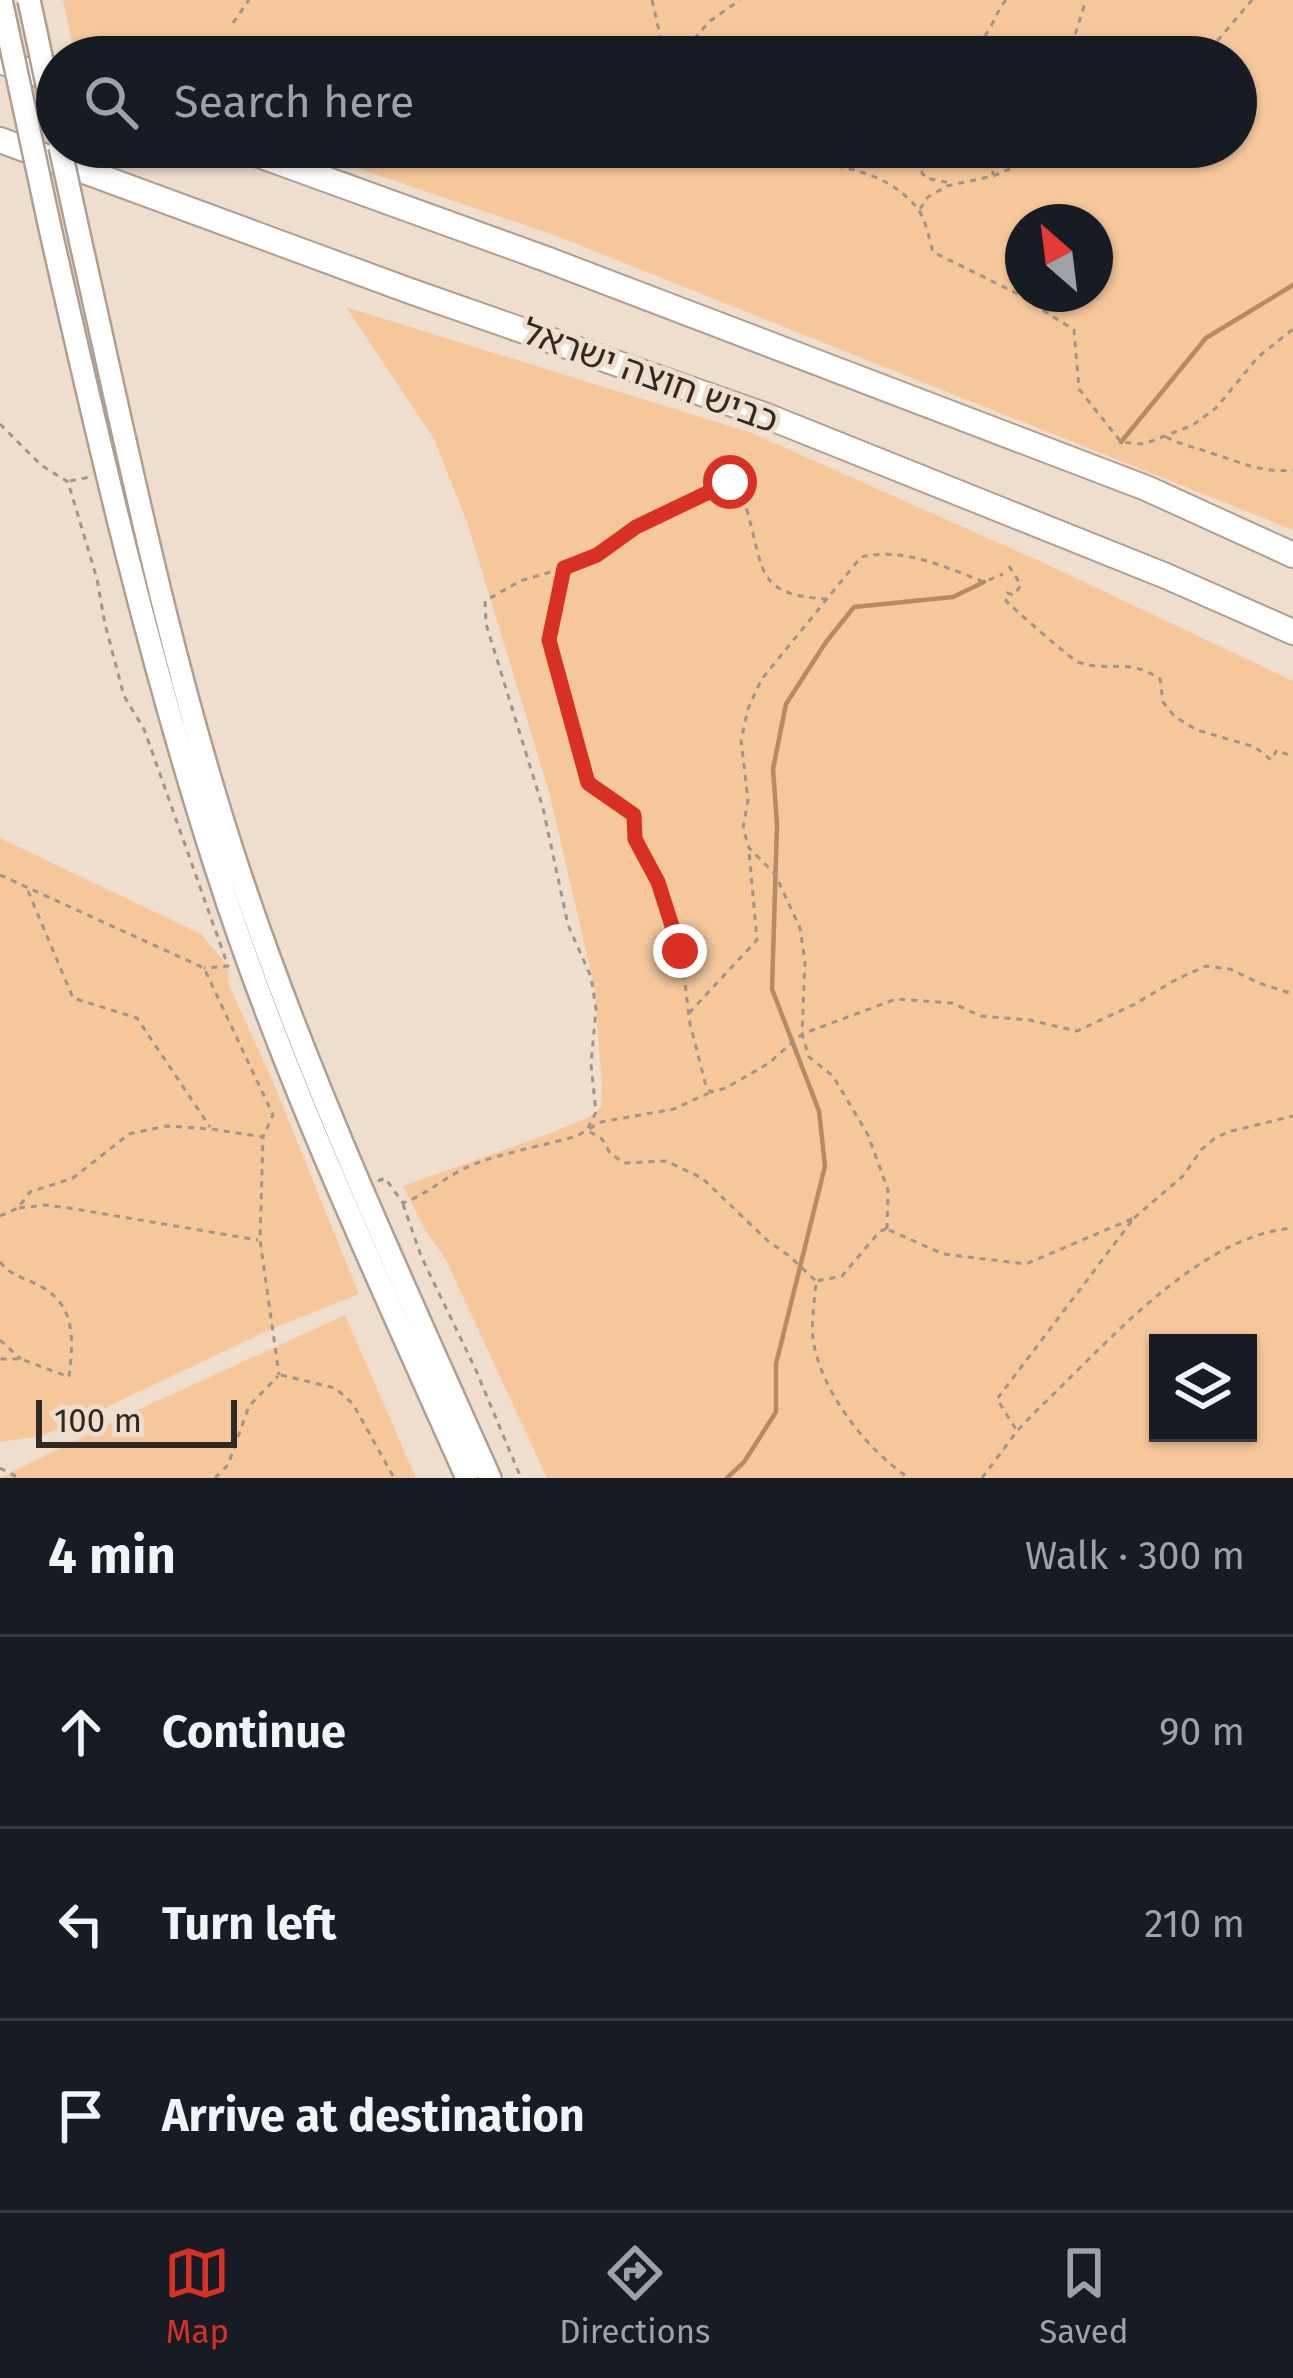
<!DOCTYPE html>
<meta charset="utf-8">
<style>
body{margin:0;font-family:"Fira Sans","Noto Sans Hebrew",sans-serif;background:#20242c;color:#f1f3f6}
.controls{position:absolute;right:36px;bottom:36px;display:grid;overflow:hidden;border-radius:0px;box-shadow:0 3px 9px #0004}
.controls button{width:108px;height:108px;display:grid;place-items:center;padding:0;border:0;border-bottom:3px solid #363941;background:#171b24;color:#f1f3f6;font:60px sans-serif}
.compass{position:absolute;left:1005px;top:204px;width:108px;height:108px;border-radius:50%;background:#171b24;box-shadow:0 3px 9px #0004;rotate:332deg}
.scale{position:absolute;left:36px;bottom:30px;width:201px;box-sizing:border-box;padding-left:12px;border:6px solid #312a24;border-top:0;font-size:33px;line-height:42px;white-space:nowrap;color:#312a24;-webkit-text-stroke:9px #efddce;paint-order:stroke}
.stop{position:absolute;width:36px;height:36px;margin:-27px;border:9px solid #d93025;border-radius:50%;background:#fff}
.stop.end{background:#d93025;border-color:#fff;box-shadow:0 3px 12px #0008}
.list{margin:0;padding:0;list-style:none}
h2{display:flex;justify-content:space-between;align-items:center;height:156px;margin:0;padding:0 48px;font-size:51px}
h2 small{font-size:39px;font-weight:400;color:#9ea1a6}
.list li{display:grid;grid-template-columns:78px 1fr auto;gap:36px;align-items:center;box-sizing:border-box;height:192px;padding:0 48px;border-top:3px solid #363941}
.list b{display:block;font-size:45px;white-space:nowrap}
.list em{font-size:39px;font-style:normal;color:#9ea1a6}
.icon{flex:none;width:66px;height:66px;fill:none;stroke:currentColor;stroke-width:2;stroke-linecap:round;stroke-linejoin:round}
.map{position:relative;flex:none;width:1293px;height:1478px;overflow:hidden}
.search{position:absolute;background:#171b24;box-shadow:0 3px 9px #0004;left:36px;right:36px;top:36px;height:132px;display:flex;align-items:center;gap:30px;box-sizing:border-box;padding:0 42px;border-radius:66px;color:#9ea1a6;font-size:45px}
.sheet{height:732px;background:#171b24}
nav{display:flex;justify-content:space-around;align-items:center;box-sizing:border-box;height:168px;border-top:3px solid #363941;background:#171b24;font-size:33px;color:#9ea1a6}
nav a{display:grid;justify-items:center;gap:6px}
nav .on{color:#d93025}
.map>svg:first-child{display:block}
</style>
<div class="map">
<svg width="1293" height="1478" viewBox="0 0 1293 1478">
<rect width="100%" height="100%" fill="#efddce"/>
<!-- green -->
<path fill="#f7c79c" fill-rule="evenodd" d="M63,0H1293V530L557,236L295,147H1236V57H75ZM1023,222H1095V294H1023Z
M346,307L752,433L1044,563L1293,681V1478H547L446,1260L426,1231L403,1186L551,1133L589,1117L601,1108L602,1084L594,985L549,792L468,525L434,439ZM1158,1343H1248V1433H1158Z
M0,838L201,934L228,966L229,985L271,1077L359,1294L269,1330L69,1425L40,1436L0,1442Z
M345,1315L416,1478H0L133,1412Z"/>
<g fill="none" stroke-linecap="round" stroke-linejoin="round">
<!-- stream -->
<path stroke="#b78a61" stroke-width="4.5" d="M1121,442L1206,338L1293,285
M727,1478L744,1462L776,1412V1364L825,1166L819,1111L772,989L777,825L773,769L786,704L826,642L854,607L953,597L984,582"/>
<!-- primary casing -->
<g stroke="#b09f91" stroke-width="26">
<path id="primary" d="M50,228C99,445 149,661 217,871C284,1080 378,1278 467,1478
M80,239C128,452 171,667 240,874C309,1081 401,1279 490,1478"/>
</g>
<!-- motorway casing -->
<g stroke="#b09f91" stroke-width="28">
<path id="motorway" d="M0,61L57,81
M0,140L410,291L764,415L1166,576L1293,632
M237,147L546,259L1146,488L1293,555"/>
</g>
<!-- path -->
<path stroke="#a19488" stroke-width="3" stroke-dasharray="6 6" stroke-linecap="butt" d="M652,0L665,57
M233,23L249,0
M678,57L710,21L740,0
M973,57C978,45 986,36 992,24C997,15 999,8 1006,0
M1068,57L1086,0
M1200,57L1208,52L1252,0
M743,147C801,169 874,155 917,208C926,219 929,239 933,252L1016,293L1074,330L1079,389L1121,442L1144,444L1193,425L1216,408L1258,357L1293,329
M925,147L922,173L926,178L950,183
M992,147L993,175
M920,209L928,197L947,186L993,176L1063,147
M0,424L41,465L68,482L97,579L105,624L124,696L144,729L228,966L204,968
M1166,437C1182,445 1197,448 1214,454C1243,463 1261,473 1293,470
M70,481L90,477
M1009,566L1021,585L1014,595L1007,593L1006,601C1014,609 1072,660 1078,662C1108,673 1128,657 1160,679L1163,702L1175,717L1197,730L1255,747L1271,760L1277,750L1293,757
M564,570L549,641L588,783L635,815L636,839L658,882L681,951L690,1024L706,1086L711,1092L726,1088L769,1063L802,1034L896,999L952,1003L981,1016L1029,1020L1077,1031L1135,1004L1177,979L1206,966L1230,969L1259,983L1293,994
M0,875L204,968L273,1115L263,1137
M28,891L73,998L137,1018L210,1127
M689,1013L757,940L749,851
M709,1093L674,1109L601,1122L587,1130L602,1139L610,1153L624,1163L666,1161L702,1178L768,1241L788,1255L816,1281
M378,1181L385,1178L403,1203C428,1194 447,1175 472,1165C505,1152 542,1146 577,1136L587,1130L596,1112L591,1064L596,1009L591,977L568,925L543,808L486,624L485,601L520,581L564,568L597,555L636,527L730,482C742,492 744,500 748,514C764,572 757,595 827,599
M403,1204L421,1256L475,1368L521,1478
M19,1208L45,1205L69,1208L258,1240
M0,1216L18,1208L30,1192L73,1178L129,1134L167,1126L211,1129L263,1137L260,1240L279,1375
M1134,1218L1183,1176L1201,1150L1214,1139L1228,1132L1293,1116
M886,1229L880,1231L842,1276L816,1281C815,1299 811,1321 813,1339C821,1392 866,1449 909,1478
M887,1229L888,1190L868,1135L833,1076L809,1057L802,1034L805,961L800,928L775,874L749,848L743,828L748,800L741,740L748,709L761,680L861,557C902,547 946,567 984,582L1003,574
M889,1230L943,1254L1026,1264L1134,1218L997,1399L1017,1431
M0,1262C12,1277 26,1278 42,1287C77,1307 73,1343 69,1377L21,1359H0
M0,1340L21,1359
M281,1375L335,1388L353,1404L394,1478
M0,1468L19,1478
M215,1478L228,1465L249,1406L278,1376
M982,1478L1017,1431L1038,1409C1105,1346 1197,1236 1293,1228"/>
<!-- primary -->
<use href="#primary" stroke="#fff" stroke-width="21"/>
<!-- motorway -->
<use href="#motorway" stroke="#fff" stroke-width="24"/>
<!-- primary-bridge casing -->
<g stroke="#b09f91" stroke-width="26" stroke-linecap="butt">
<path id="primary-bridge" d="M1,0L50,228
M29,0L57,131
M60,147L80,239"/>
</g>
<!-- primary-bridge -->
<use href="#primary-bridge" stroke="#fff" stroke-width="21"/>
</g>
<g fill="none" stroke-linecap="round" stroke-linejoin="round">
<!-- route -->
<path stroke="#d93025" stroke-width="15" d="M680,951L658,882L635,839L634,815L588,783L549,640L564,568L597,555L636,527L730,482"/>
</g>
<g text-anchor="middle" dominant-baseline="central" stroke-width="10" stroke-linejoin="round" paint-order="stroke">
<!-- street labels -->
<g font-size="36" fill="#312a24" stroke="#efddce">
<text transform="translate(650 376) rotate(20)">כביש חוצה ישראל</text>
</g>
</g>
</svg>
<div class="controls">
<button><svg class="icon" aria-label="layers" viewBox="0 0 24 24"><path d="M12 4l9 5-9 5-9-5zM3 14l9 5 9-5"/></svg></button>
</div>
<svg class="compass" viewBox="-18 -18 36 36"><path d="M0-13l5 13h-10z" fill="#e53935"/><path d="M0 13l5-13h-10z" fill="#9ea1a6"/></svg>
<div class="scale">100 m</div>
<div class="stop" style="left:730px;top:482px"></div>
<div class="stop end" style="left:680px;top:951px"></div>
<div class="search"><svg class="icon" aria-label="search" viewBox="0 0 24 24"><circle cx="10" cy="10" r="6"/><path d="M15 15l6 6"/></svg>Search here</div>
</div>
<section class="sheet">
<h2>4 min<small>Walk · 300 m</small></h2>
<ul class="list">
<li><svg class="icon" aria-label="ahead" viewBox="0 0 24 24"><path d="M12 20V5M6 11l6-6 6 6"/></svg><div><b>Continue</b></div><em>90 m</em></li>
<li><svg class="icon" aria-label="left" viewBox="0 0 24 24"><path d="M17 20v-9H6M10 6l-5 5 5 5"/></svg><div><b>Turn left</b></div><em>210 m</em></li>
<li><svg class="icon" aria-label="arrive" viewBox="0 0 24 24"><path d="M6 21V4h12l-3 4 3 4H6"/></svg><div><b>Arrive at destination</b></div></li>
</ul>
</section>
<nav>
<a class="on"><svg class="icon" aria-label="map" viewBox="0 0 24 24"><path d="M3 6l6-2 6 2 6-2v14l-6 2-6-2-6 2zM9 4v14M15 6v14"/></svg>Map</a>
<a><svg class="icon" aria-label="directions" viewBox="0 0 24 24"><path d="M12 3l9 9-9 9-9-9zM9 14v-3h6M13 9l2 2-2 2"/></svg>Directions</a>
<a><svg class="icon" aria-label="saved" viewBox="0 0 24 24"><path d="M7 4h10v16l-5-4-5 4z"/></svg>Saved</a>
</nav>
